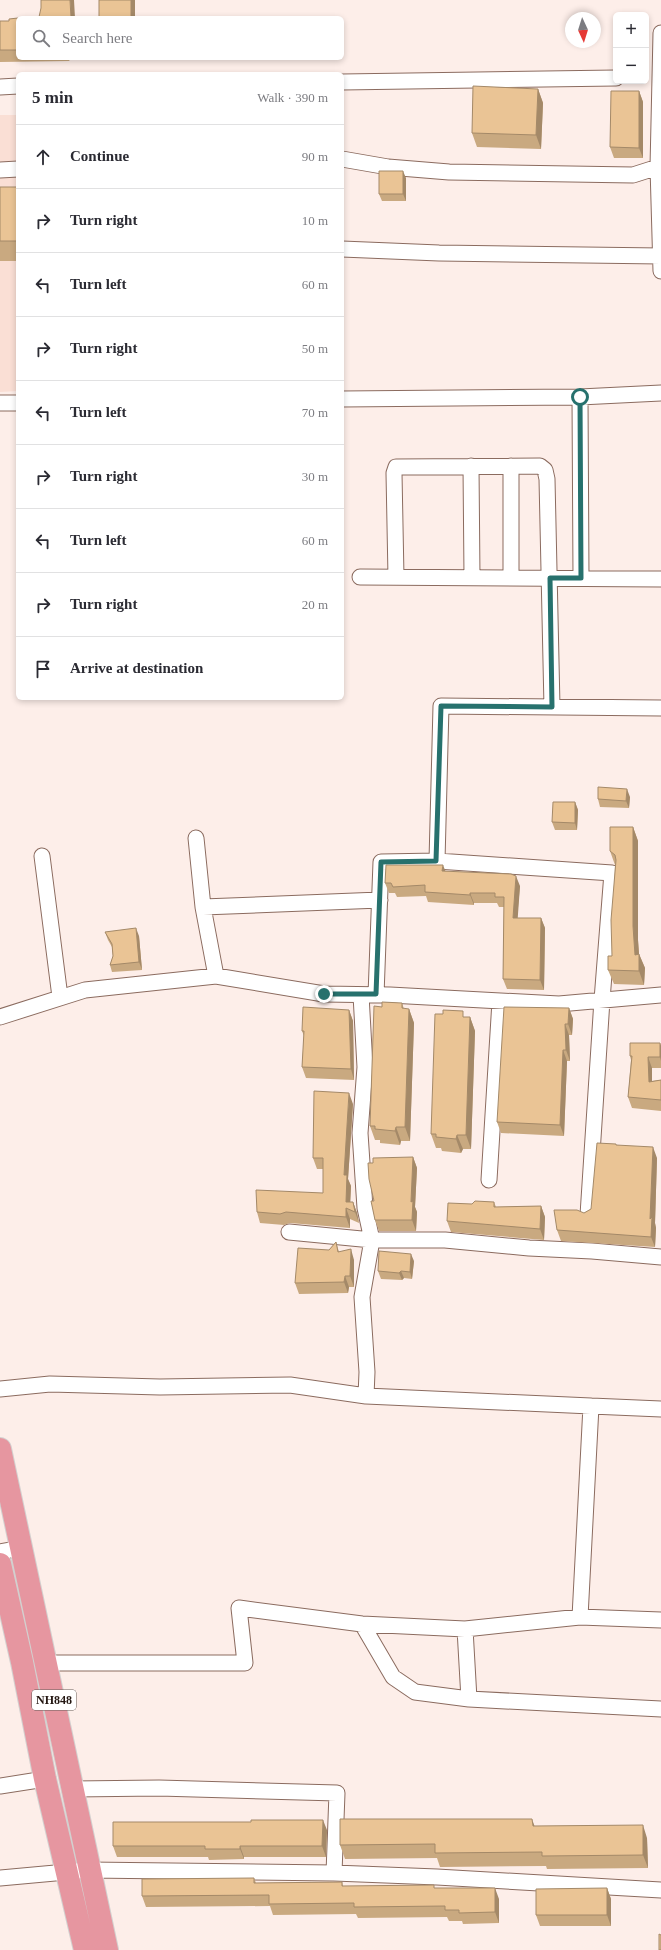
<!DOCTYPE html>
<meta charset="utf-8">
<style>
body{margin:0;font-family:"Times New Roman",serif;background:#f7f7f7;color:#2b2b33}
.controls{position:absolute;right:12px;top:12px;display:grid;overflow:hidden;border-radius:6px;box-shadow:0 2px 6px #0003}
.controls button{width:36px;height:36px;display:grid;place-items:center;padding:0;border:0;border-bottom:1px solid #e1e1e2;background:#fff;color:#2b2b33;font:20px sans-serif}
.compass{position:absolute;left:565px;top:12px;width:36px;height:36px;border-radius:50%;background:#fff;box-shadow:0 2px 6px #0003;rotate:176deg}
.stop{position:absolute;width:12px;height:12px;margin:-9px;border:3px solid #27716d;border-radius:50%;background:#fff}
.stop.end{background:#27716d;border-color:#fff;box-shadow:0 1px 4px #0008}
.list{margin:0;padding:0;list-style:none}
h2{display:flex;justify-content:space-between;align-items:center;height:52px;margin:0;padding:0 16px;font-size:17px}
h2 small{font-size:13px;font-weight:400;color:#7c7c81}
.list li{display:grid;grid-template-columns:26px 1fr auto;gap:12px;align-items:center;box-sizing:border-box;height:64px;padding:0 16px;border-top:1px solid #e1e1e2}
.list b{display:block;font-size:15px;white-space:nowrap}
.list em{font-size:13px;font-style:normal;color:#7c7c81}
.icon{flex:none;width:22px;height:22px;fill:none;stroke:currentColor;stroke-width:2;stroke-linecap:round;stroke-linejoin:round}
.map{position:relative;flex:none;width:661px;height:1950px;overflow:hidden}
.search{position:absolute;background:#fff;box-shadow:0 2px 6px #0003;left:16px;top:16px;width:328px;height:44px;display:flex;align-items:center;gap:10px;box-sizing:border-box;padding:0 14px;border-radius:6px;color:#7c7c81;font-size:15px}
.panel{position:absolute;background:#fff;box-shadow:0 2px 6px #0003;left:16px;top:72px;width:328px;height:628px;border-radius:6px}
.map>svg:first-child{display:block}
</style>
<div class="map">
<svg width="661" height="1950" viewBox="0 0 661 1950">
<rect width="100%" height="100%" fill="#fdeee9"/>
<!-- built -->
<path fill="#fadfd5" d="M0,115H18V391L0,392Z"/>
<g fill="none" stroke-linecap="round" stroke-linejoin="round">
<!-- street casing -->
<g stroke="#8b6b5f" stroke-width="17">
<path id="street" d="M661,33L658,167L661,271
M342,82L616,78
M0,87L18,86
M342,159L388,167L449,172L633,175L658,167
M0,170L18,169
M342,249L439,253L661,256
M580,397L581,578
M342,399L580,397L661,393
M0,403H18
M471,466L472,577
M511,466V578
M360,577L661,579
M396,577L394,473L396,467L540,466L545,470L547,479L552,707
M196,838L203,907L216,976
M42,856L60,997
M203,907L380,900
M376,995L381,862L437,861
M0,1017L85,990L216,976L324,994L390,995L559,1004L661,995
M489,1180L500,1001
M588,1215L602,1000L612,873L437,861L441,706L661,708
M289,1232L372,1240H445L529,1248L592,1251L661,1257
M0,1389L50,1384L160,1387L290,1385L366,1396L367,1372L362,1297L372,1240L365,1208L360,1133L365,1067L361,995
M366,1396L591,1406L580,1617
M591,1406L661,1409
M0,1552L21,1548
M661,1620L580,1617L465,1629L469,1699L661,1709
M362,1624L393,1677L415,1692L469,1699
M46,1663H245L239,1608L362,1624L465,1629
M0,1786L45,1779
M73,1789L159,1788L337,1793L334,1873L437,1877L661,1890
M0,1878L88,1870L334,1873"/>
</g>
<!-- highway casing -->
<g stroke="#d3d0cf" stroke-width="24">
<path id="highway" d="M0,1449L107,1950
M0,1564L22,1662L45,1779L85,1950"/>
</g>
<!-- street -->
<use href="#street" stroke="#fff" stroke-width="15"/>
<!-- highway -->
<use href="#highway" stroke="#e696a0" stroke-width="22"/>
</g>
<!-- wall -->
<path fill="#c9a980" d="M18,18V58H71L69,61L0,62V21H9Z
M538,89L543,103L541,149L477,147L472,133Z
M639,91L643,102V158H614L610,147Z
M406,178V201H382L379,194Z
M0,187H18V261H0Z
M630,797L629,808L600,807L598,799Z
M575,802L578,810L577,830H555L552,822Z
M633,827L638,841V940L639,954L645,968L644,985L614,984L608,970L612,956L615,865L610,851Z
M445,871L520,886L517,918H541L545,928L544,990L507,989L503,979L504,907H499L497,903H474V905L428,902L426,896L397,897L395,893H389L385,883Z
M105,932L139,936L142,970L112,972L110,965L113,956L112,947L108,940Z
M402,1003L404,1009H409L414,1023L410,1141H401L400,1145L380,1143V1140H375L370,1126L382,1007Z
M569,1008L573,1019L572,1035H569L570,1061H567L564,1136L501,1133L497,1122Z
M349,1010L353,1021L354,1080L306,1078L302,1067L304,1036L302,1031Z
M465,1017H470L475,1031L471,1149H463L461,1153L442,1151L441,1148H436L431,1134Z
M660,1043L661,1046V1068H652V1081L661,1080V1111L632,1108L628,1097L631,1060L630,1056Z
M353,1104L348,1179L351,1186L350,1202H353L357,1213L359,1223L350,1219V1228L290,1223L284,1225L260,1223L257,1212L323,1193V1169H317L313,1158Z
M617,1145L657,1158L655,1223L656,1228L655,1247L561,1241L557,1230L584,1213L591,1209Z
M413,1157L417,1168L415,1207L417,1212L416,1231H379L375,1220L374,1201L373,1163Z
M494,1202L496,1207L541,1206L545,1217L544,1240L451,1232L447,1221L472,1204Z
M336,1242L339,1252L354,1260V1287H349L348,1293L299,1294L295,1283L329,1250Z
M414,1261L412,1279L404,1278L402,1280L381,1279L378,1271Z
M535,1826L647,1838L648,1868L547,1869L546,1866L440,1867L437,1858L345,1859L340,1845Z
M327,1830L326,1857H244V1859L209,1860L208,1857H117L113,1846Z
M254,1878L256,1883L342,1882L343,1886L435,1888L499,1899V1923L463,1924L462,1921H449L447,1917L358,1918L356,1914L273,1915L270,1906L146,1907L142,1896Z
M607,1888L611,1899V1926H540L536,1915Z"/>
<!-- shaded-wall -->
<path fill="#a48968" d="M70,0H74L75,18H71Z
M131,0H135V18H131Z
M538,89L543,103L541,149L536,135Z
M639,91L643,102V158L639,148Z
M403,171L406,178V201L403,194Z
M627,789L630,797L629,808L626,801Z
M575,802L578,810L577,830L575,823Z
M633,827L638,841V940L639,954L645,968L644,985L639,971L635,955L633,926Z
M443,865L447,875L442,871Z
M516,876L520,886L517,928L513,918Z
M470,893L474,903V905L470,895Z
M541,918L545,928L544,990L540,980Z
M136,928L139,936L142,970L139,962Z
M569,1008L573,1019L572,1035L568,1024Z
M409,1009L414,1023L410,1141L405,1127Z
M349,1010L353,1021L354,1080L351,1069Z
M470,1017L475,1031L471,1149L466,1135Z
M565,1024L569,1035L570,1061L566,1050Z
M660,1043L661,1046V1061L660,1057Z
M563,1050L567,1061L564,1136L560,1125Z
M648,1057L652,1068V1093L649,1082Z
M349,1093L353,1104L348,1179L351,1186L350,1209L346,1202L344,1175Z
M396,1127L401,1141L400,1145L395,1131Z
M457,1135L463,1149L461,1153L456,1139Z
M653,1147L657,1158L655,1223L656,1228L655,1247L651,1237L650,1219Z
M413,1157L417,1168L415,1207L417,1212L416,1231L412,1220L411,1202Z
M353,1202L357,1213L359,1223L355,1212Z
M541,1206L545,1217L544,1240L540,1229Z
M346,1208L350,1219V1228L346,1217Z
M351,1249L354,1260V1287L350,1276Z
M411,1254L414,1261L412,1279L410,1272Z
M401,1271L404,1278L402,1280L399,1273Z
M345,1276L349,1287L348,1293L344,1282Z
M532,1819L537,1833L533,1826Z
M323,1820L327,1830L326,1857L322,1846Z
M643,1825L647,1838L648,1868L643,1855Z
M240,1846L244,1857V1859L240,1849Z
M495,1888L499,1899V1923L495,1912Z
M607,1888L611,1899V1926L607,1915Z"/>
<!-- building -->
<path fill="#eac495" stroke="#a48968" d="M41,0H70L71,18H23L39,17L41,8Z
M99,0H131V18H99Z
M18,18V50H0V21H9V19Z
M473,86L538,89L536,135L472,133Z
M611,91H639V148L610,147Z
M379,171H403V194H379Z
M0,187H18V241H0Z
M598,787L627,789L626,801L598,799Z
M553,802H575V823L552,822Z
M610,827H633V926L635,955L639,954V971L608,970V956H612L611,920L616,860L615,855L610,851Z
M386,865H443L442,871L511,874L516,876L513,918H541L540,980L503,979L504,897H495V893H470V895L425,892V885L393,887L391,883H385Z
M136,928L139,962L110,965L113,956L112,944L105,932Z
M382,1002L402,1003V1008L409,1009L405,1127H396L395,1131L375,1129V1126H370L374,1006L382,1007Z
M303,1007L349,1010L351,1069L302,1067L304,1031H302Z
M504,1007L569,1008L568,1024H565L566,1050H563L560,1125L497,1122Z
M443,1010L463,1011V1017H470L466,1135H457L456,1139L436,1137V1134H431L435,1014H443Z
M630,1043H660V1057H648L649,1082L661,1080V1100L628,1097L632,1056H630Z
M314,1091L349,1093L344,1175H347L346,1202H353L355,1212L346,1208V1217L286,1212L280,1214L257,1212L256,1190L323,1193V1158H313Z
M597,1143L616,1144V1145L653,1147L650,1219L652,1217L651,1237L557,1230L554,1210H577L584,1213L591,1209Z
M413,1157L411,1202L413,1201L412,1220H375L371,1201H374L369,1179L368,1163H373V1158Z
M475,1201L494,1202V1207L541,1206L540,1229L447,1221L448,1203L472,1204Z
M336,1242L338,1252L351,1249L350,1276H345L344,1282L295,1283L298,1248L329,1250Z
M379,1251L411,1254L410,1272L401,1271L399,1273L378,1271Z
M340,1819H532L533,1826L643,1825V1855L542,1856V1852L435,1853V1844L340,1845Z
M251,1820H323L322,1846H240V1849H205V1846H113V1822H251Z
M254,1878V1883L342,1882V1886L434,1885V1888H495V1912L459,1913V1910H445V1906L354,1907V1903L269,1904V1895L142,1896V1879Z
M607,1888V1915H536V1889Z
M659,1934L661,1935V1950H659Z"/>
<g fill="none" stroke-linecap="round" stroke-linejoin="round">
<!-- route -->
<path stroke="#27716d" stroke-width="5" d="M324,994H376L381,862L436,861L441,706L552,707L550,578H581L580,397"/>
</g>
<g text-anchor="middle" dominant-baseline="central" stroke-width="3.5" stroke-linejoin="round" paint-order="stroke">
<!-- shield labels -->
<rect fill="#fff" stroke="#655c58" stroke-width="1" x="32" y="1690" width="44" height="20" rx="3"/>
<g font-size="12" font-weight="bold" fill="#231611">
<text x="54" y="1700">NH848</text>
</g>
</g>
</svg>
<div class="controls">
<button>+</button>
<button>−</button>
</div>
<svg class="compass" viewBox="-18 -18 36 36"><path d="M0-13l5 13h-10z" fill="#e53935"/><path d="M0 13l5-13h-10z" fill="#7c7c81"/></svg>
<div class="stop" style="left:580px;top:397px"></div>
<div class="stop end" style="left:324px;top:994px"></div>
<div class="search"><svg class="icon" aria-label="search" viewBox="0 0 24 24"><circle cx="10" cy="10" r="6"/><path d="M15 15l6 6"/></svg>Search here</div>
<section class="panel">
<h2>5 min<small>Walk · 390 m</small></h2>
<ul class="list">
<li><svg class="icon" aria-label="ahead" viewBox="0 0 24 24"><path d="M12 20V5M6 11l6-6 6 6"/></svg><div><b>Continue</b></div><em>90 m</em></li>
<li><svg class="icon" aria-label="right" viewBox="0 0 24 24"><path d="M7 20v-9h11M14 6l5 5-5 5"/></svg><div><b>Turn right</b></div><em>10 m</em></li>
<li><svg class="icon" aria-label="left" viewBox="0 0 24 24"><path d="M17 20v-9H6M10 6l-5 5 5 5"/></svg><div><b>Turn left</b></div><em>60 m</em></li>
<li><svg class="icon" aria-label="right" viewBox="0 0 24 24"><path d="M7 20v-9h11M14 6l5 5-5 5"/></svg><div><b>Turn right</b></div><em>50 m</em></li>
<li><svg class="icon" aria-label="left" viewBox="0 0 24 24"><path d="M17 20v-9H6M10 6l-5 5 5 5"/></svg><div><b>Turn left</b></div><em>70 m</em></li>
<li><svg class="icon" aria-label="right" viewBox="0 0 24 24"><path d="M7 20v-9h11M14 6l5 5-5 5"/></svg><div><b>Turn right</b></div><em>30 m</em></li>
<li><svg class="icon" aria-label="left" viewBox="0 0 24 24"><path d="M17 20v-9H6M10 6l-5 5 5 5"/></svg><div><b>Turn left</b></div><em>60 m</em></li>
<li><svg class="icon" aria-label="right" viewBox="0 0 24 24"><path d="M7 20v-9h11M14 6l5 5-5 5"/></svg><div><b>Turn right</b></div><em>20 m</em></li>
<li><svg class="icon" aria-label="arrive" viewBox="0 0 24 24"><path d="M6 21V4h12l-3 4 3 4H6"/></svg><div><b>Arrive at destination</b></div></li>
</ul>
</section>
</div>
